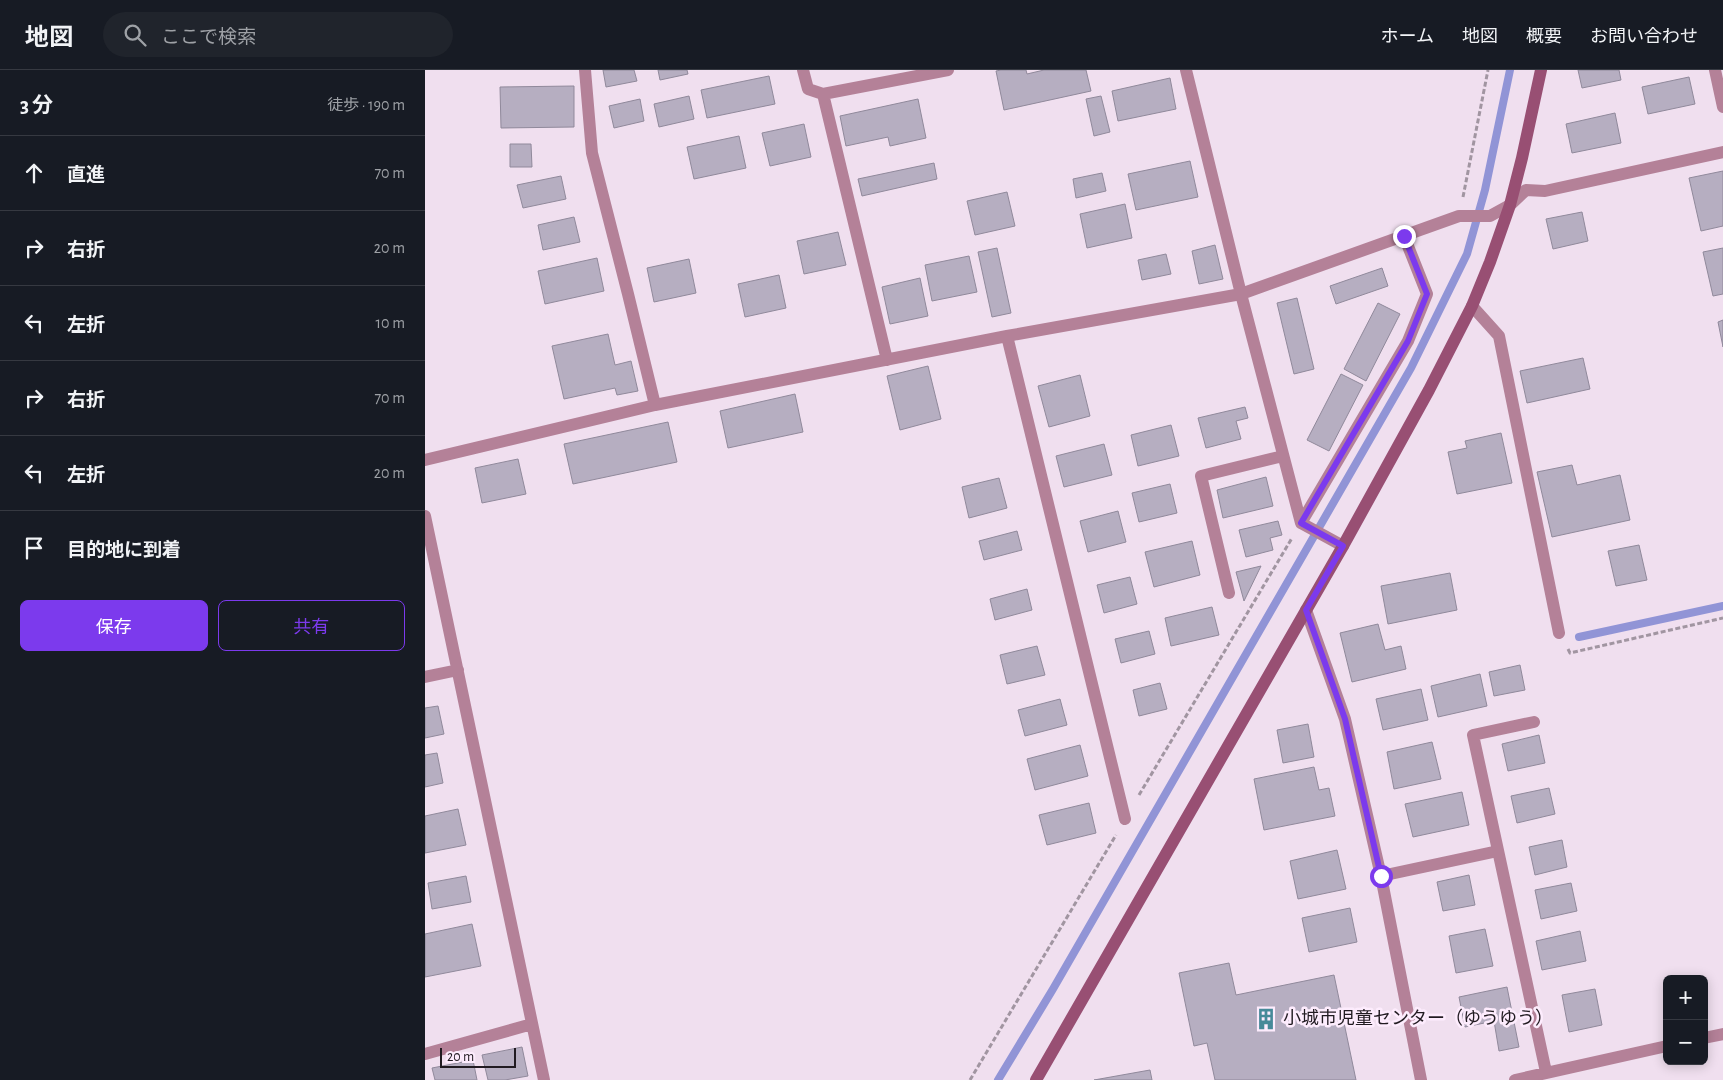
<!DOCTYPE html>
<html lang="ja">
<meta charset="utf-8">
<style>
body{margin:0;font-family:"Alegreya Sans","Noto Sans JP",sans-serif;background:#20242c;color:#f1f3f6}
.controls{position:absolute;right:15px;bottom:15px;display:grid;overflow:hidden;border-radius:8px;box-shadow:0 2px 12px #0003}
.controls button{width:45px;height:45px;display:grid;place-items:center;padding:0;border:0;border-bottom:1px solid #363941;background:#171b24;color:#f1f3f6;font:25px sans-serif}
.scale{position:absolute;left:15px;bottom:12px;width:76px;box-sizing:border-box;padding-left:5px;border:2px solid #211b21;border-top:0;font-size:14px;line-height:18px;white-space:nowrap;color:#211b21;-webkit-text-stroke:4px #fdecfd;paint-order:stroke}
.stop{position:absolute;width:15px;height:15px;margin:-11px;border:4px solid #7c3aed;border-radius:50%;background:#fff}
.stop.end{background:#7c3aed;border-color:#fff;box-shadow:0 1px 5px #0008}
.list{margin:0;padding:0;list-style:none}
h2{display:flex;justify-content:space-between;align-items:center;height:65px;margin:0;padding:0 20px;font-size:21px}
h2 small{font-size:16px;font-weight:400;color:#9ea1a6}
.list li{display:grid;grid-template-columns:32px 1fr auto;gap:15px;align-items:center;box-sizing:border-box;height:75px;padding:0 20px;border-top:1px solid #363941}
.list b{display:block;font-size:19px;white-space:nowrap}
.list em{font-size:16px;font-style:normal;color:#9ea1a6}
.actions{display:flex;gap:10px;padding:15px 20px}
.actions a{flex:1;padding:11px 0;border:1px solid #7c3aed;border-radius:8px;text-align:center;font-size:18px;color:#7c3aed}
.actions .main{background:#7c3aed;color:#fff}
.icon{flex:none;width:28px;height:28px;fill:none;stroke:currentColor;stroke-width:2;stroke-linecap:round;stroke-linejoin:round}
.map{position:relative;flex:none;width:1298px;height:1010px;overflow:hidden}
header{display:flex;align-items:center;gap:30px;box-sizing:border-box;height:70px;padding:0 25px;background:#171b24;border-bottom:1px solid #363941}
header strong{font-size:24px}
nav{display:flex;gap:28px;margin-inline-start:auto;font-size:18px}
.search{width:350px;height:45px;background:#20242c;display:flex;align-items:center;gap:12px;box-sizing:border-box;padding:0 18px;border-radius:28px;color:#9ea1a6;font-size:19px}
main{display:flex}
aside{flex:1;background:#171b24}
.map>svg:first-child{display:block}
</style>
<header>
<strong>地図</strong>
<div class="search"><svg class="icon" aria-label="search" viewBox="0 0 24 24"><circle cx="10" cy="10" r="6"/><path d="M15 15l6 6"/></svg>ここで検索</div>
<nav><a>ホーム</a><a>地図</a><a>概要</a><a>お問い合わせ</a></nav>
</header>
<main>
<aside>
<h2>3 分<small>徒歩 · 190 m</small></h2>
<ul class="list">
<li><svg class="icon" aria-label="ahead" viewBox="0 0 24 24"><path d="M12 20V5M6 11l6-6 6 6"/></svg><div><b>直進</b></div><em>70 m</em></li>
<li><svg class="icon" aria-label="right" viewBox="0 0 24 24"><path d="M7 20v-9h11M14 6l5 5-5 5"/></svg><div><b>右折</b></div><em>20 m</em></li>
<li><svg class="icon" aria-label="left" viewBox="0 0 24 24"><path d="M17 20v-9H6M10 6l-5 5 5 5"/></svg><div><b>左折</b></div><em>10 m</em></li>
<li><svg class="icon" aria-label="right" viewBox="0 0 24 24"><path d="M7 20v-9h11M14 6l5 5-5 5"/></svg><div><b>右折</b></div><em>70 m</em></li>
<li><svg class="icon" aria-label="left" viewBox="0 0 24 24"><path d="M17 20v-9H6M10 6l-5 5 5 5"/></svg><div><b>左折</b></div><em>20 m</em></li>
<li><svg class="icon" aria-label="arrive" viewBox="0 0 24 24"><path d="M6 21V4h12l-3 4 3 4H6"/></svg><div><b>目的地に到着</b></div></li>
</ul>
<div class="actions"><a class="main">保存</a><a>共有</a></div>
</aside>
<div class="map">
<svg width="1298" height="1010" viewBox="0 0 1298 1010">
<rect width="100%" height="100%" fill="#f0dfef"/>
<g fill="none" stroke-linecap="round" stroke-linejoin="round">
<!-- stream -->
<path stroke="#9194d6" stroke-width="8" d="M1154,567L1298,536
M573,1010L628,919L986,298L1042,184L1060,120L1085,0"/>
</g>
<!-- building -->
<path fill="#b6aec1" stroke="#90899b" d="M178,0H209L212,11L181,17Z
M233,0H262L263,4L235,10Z
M576,0H601L602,4L619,0H661L666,21L579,40L571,1Z
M1153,0H1194L1196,10L1157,18Z
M344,6L350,34L282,48L276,20Z
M1264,7L1270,34L1223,44L1217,17Z
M745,8L751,39L693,51L687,21Z
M149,16V57L76,58L75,17Z
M264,26L269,49L234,57L229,34Z
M676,26L685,62L669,66L661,29Z
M215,29L219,51L189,58L184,36Z
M493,29L501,68L465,76L463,67L421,76L415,46Z
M1190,43L1196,73L1147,83L1141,54Z
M379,54L386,87L345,96L337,63Z
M314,66L321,98L269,109L262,77Z
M85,74H106L107,97H85Z
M765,91L773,127L711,140L703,104Z
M509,93L512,109L437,126L433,109Z
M1298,101V156L1276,161L1264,108Z
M677,103L681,121L651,128L648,109Z
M136,106L141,129L98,138L92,115Z
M582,122L590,156L550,165L542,131Z
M700,134L707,168L662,178L655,144Z
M1157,142L1163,171L1128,179L1121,149Z
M149,147L155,172L118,180L113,155Z
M413,162L421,195L379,204L372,171Z
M790,175L798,209L774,214L767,181Z
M572,178L586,243L567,247L553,182Z
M1298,178V224L1288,226L1278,182Z
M741,184L746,204L717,210L713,190Z
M544,186L552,222L507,231L500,195Z
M172,188L179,221L120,234L113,201Z
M264,189L271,223L229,232L222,198Z
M957,198L963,216L911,234L905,216Z
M354,205L361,238L320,247L313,214Z
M495,208L503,246L465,254L457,217Z
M872,228L889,299L869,304L852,233Z
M953,233L975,244L941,311L919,299Z
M1298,250V277L1293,252Z
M183,264L190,295L206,291L213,321L192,325L190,318L139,329L127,276Z
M1158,288L1165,319L1102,333L1095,301Z
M503,296L516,349L475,360L462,306Z
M916,304L938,315L904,381L882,370Z
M655,305L665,346L624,357L613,316Z
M370,324L378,362L303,378L295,341Z
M820,337L823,348L811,351L816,369L781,378L773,348Z
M243,352L252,392L148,414L139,374Z
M746,355L754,386L713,396L706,365Z
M1076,363L1087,413L1032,424L1023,382L1042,378L1040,371Z
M679,374L687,405L639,417L631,386Z
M93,389L101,424L57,433L50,398Z
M1147,395L1152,415L1195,405L1205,450L1127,467L1112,402Z
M841,407L848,436L798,448L792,420Z
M574,408L582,438L544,448L537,417Z
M745,414L752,443L714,452L707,423Z
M693,441L701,472L663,482L655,451Z
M853,451L857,465L845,468L848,480L821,487L814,460Z
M592,461L597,480L559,490L554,471Z
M767,471L775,505L729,517L720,482Z
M1214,475L1222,510L1191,516L1183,481Z
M836,496L819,531L811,502Z
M1025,503L1032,540L963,554L956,516Z
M705,507L712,534L679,543L672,515Z
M602,519L607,540L570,550L565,529Z
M787,537L794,565L746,576L740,548Z
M953,554L960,580L976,576L981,599L927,612L915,563Z
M724,561L730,584L696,593L690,569Z
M612,576L620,605L582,614L575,585Z
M1095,595L1100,620L1069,626L1064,602Z
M1055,604L1062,636L1013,647L1006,616Z
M735,613L742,639L714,646L708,620Z
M996,619L1003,650L958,660L951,629Z
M635,629L642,655L600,666L593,640Z
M13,636L19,664L0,668V638Z
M883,654L889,687L858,693L852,660Z
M1114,665L1120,693L1083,701L1077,674Z
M1007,672L1016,709L969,719L962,682Z
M655,675L663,706L610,720L602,689Z
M12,683L18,713L0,717V685Z
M889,697L894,720L904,718L910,746L839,760L829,709Z
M1124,718L1130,744L1092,753L1086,726Z
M1037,722L1044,755L988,767L980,734Z
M664,733L671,763L622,775L614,745Z
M33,739L41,775L0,783V746Z
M1137,770L1142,797L1110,805L1104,777Z
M912,780L921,819L873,829L865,791Z
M1044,805L1050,835L1018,841L1012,812Z
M41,806L46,832L7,839L3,813Z
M1146,813L1152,841L1116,849L1110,820Z
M925,838L932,872L884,882L877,848Z
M47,854L56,896L0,907V864Z
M1060,859L1068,896L1031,903L1024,866Z
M1155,861L1161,891L1117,900L1111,871Z
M804,893L811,925L909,905L931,1010H790L782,973L769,976L754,903Z
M1082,917L1094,977L1074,981L1069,951L1040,957L1034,927Z
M1170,919L1177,955L1144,962L1137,925Z
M97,977L103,1006L80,1010H63L57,985Z
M48,990L52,1010H10L7,998Z
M725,1000L727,1010H669Z"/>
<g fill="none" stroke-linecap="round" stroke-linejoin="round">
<!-- path -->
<path stroke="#a195a1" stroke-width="3" stroke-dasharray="5 2.5" stroke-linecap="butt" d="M1038,127L1063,0
M1143,579L1145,583L1298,548
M714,725L867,468
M545,1010L691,765"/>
<!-- street -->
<path stroke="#b48198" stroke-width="12" d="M160,0L167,83L203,224L230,335
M378,0L383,19L398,24L462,290
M761,0L816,224L876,453L918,476
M1290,0L1298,37
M398,24L523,0
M1047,236L1074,266L1134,563
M582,266L700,749
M0,390L230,335L582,266L816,224L1034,146H1065L1085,135L1101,120L1120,121L1298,82
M0,446L119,1010
M876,453L983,271L1002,224L979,166
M804,523L776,406L858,386
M881,540L920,649L956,806L996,1010
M0,607L33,600
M1109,652L1048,665L1121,1002
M956,806L1073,781
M1279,968L1298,964
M0,984L107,954
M1090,1010L1242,976"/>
<!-- secondary -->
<path stroke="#984f73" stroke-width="12" d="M611,1010L918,476L1004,320L1047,236L1065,192L1085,135L1097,88L1116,0"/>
</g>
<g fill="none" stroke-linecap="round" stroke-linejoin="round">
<!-- route -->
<path stroke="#7c3aed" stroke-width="6" d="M956,806L920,649L881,540L918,476L876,453L983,271L1002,224L979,166"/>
</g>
<!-- icons -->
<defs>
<g id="building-bare" transform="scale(1.725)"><path d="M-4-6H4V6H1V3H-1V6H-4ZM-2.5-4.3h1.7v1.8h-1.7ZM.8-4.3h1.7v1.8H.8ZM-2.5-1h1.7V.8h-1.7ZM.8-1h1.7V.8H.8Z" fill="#468a99" stroke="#fdecfd" stroke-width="2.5" paint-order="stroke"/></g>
</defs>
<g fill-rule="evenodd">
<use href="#building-bare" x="841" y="949"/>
</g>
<g text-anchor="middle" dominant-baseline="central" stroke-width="5" stroke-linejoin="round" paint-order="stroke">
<!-- poi labels -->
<g font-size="18" fill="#211b21" stroke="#fdecfd" text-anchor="start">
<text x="858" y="949">小城市児童センター（ゆうゆう）</text>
</g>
</g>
</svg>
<div class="controls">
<button>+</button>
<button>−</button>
</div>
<div class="scale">20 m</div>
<div class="stop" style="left:956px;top:806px"></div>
<div class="stop end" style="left:979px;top:166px"></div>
</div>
</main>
